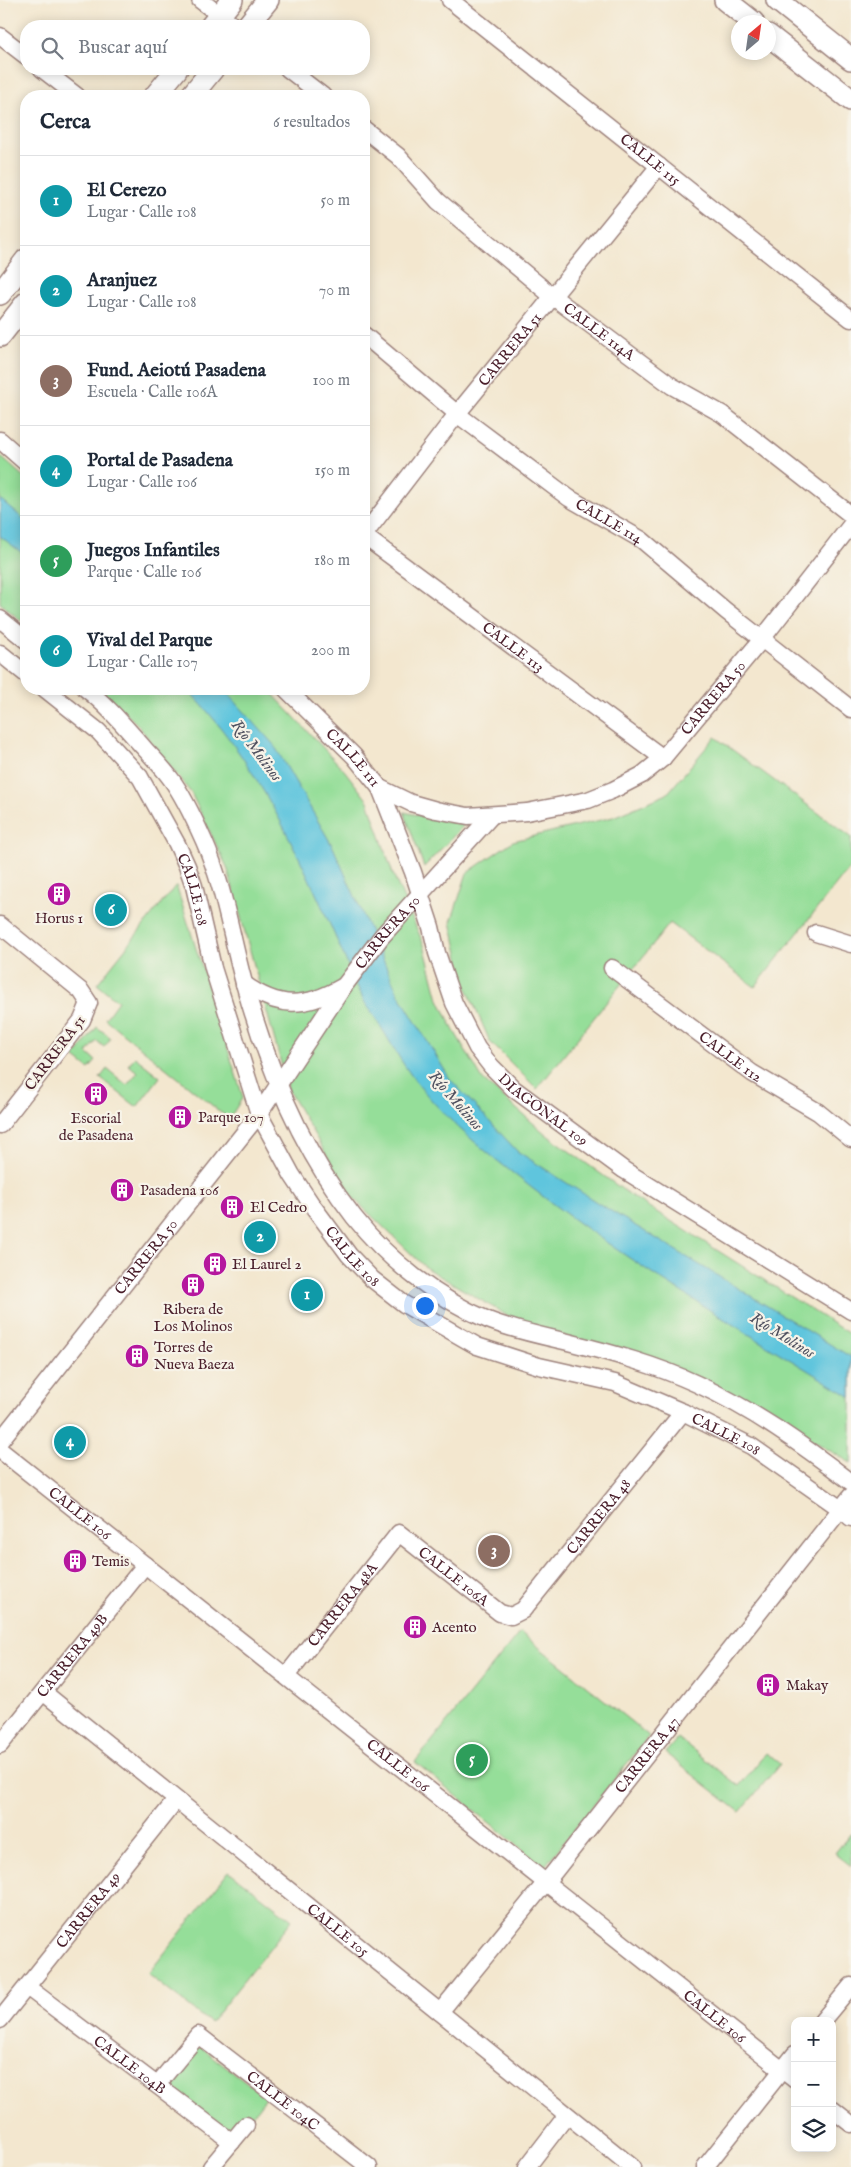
<!DOCTYPE html>
<html lang="es">
<meta charset="utf-8">
<style>
body{margin:0;font-family:"IM FELL English",serif;background:#f6f6f7;color:#1f2937}
.controls{position:absolute;right:15px;bottom:15px;display:grid;overflow:hidden;border-radius:10px;box-shadow:0 2px 12px #0003}
.controls button{width:45px;height:45px;display:grid;place-items:center;padding:0;border:0;border-bottom:1px solid #e0e1e3;background:#fff;color:#1f2937;font:25px sans-serif}
.compass{position:absolute;left:731px;top:15px;width:45px;height:45px;border-radius:50%;background:#fff;box-shadow:0 2px 12px #0003;rotate:29deg}
.you{position:absolute;left:424px;top:1305px;width:18px;height:18px;margin:-12px;border:4px solid #fff;border-radius:50%;background:#1a73e8;box-shadow:0 0 0 8px #1a73e833}
.badge{display:grid;place-items:center;width:32px;height:32px;border-radius:50%;background:#d93025;color:#fff;font-size:16px;font-weight:700}
.pin{position:absolute;translate:-50% -50%;border:2px solid #fff;box-shadow:0 1px 5px #0006}
.list{margin:0;padding:0;list-style:none}
h2{display:flex;justify-content:space-between;align-items:center;height:65px;margin:0;padding:0 20px;font-size:21px}
h2 small{font-size:16px;font-weight:400;color:#747a83}
.list li{display:grid;grid-template-columns:32px 1fr auto;gap:15px;align-items:center;box-sizing:border-box;height:90px;padding:0 20px;border-top:1px solid #e0e1e3}
.list b{display:block;font-size:19px;white-space:nowrap}
.list p{margin:0;font-size:16px;white-space:nowrap;color:#747a83}
.list em{font-size:16px;font-style:normal;color:#747a83}
.icon{flex:none;width:28px;height:28px;fill:none;stroke:currentColor;stroke-width:2;stroke-linecap:round;stroke-linejoin:round}
.map{position:relative;flex:none;width:851px;height:2167px;overflow:hidden}
.search{position:absolute;background:#fff;box-shadow:0 2px 12px #0003;left:20px;top:20px;width:350px;height:55px;display:flex;align-items:center;gap:12px;box-sizing:border-box;padding:0 18px;border-radius:20px;color:#747a83;font-size:19px}
.panel{position:absolute;background:#fff;box-shadow:0 2px 12px #0003;left:20px;top:90px;width:350px;height:605px;border-radius:20px}
.map>svg:first-child{display:block}
</style>
<div class="map">
<svg width="851" height="2167" viewBox="0 0 851 2167">
<rect width="100%" height="100%" fill="#f7f3e8"/>
<filter id="ink" filterUnits="userSpaceOnUse"><feTurbulence type="fractalNoise" baseFrequency=".02" numOctaves="2"/><feDisplacementMap in="SourceGraphic" scale="10" xChannelSelector="R" yChannelSelector="G"/><feConvolveMatrix kernelMatrix="1 2 1 2 8 2 1 2 1" color-interpolation-filters="sRGB"/></filter>
<filter id="wash" filterUnits="userSpaceOnUse"><feTurbulence type="fractalNoise" baseFrequency=".0096" numOctaves="4" result="noise"/><feDisplacementMap in="SourceGraphic" scale="20" xChannelSelector="R" yChannelSelector="G"/><feGaussianBlur stdDeviation="1.12" result="paint"/><feColorMatrix in="noise" values="0 0 0 0 0 0 0 0 0 0 0 0 0 0 0 0 0 1.4 0 .05"/><feComposite in="paint" operator="in"/></filter>
<g filter="url(#wash)">
<rect width="100%" height="100%" fill="#f3e7cf"/>
<!-- green -->
<path fill="#95de99" stroke="#707e62" d="M0,456L26,479V625L0,603Z
M100,689H268L344,770L368,801L393,874L424,945L437,995L453,1029L483,1080L547,1135L633,1197L851,1335V1463L760,1410L518,1322L426,1268L351,1196L289,1092L227,867L191,793L137,724Z
M715,737L851,837V866L755,987L670,923L537,1089L490,1042L465,984L451,922L467,873L513,841L613,817L667,794Z
M404,812L464,825L424,867Z
M176,885L243,1097L229,1119L105,1019L118,1001L97,984Z
M97,1027L111,1038L104,1047L97,1041L87,1053L96,1061L89,1069L74,1057Z
M135,1057L160,1077L137,1107L100,1078L107,1069L127,1085L138,1072L128,1065Z
M520,1632L649,1736L544,1867L415,1762Z
M678,1738L739,1786L766,1753L780,1764L740,1812L665,1753Z
M851,1833V1866L835,1853Z
M229,1871L292,1920L210,2023L148,1974Z
M197,2044L266,2097L233,2140L164,2088Z"/>
<!-- water -->
<path fill="#5fc5dd" stroke="#547284" d="M0,499L26,521V556L0,536Z
M187,689H224L274,745L333,847L397,991L450,1079L517,1151L598,1203L851,1357V1397C741,1329 629,1264 528,1185C490,1155 452,1126 421,1088C399,1062 385,1030 365,1003C315,894 272,776 187,689Z"/>
</g>
<g filter="url(#ink)">
<g fill="none" stroke-linecap="round" stroke-linejoin="round">
<!-- minor casing -->
<g stroke="#9e837d" stroke-width="19">
<g id="minor">
<path d="M200,0L234,26"/>
<path id="s1" d="M450,0L851,319"/>
<path d="M0,36L26,56"/>
<path d="M42,69L77,96"/>
<path d="M288,69L323,96"/>
<path id="s2" d="M364,129L398,156L438,201L552,296L672,386L722,414L851,515"/>
<path id="s3" d="M364,335L461,417L569,498L642,540L726,611L851,709"/>
<path d="M0,440L26,463"/>
<path id="s4" d="M364,535L457,414L659,166"/>
<path id="s5" d="M364,536L663,758"/>
<path d="M0,619L26,640"/>
<path d="M0,653L26,674"/>
<path id="s6" d="M45,689L98,731L140,777L177,844L187,866L194,886L213,968L259,1114L292,1175L312,1205L349,1255L372,1279L404,1304L477,1346L539,1366L615,1383L683,1412L751,1446L841,1509L851,1518"/>
<path d="M86,689C108,706 125,727 144,748C153,758 163,768 171,779C183,795 196,823 204,841C224,886 231,936 244,983C267,1066 300,1148 354,1217C389,1261 436,1298 488,1320C513,1330 542,1336 568,1342C612,1353 656,1365 697,1384C752,1409 803,1445 851,1482"/>
<path id="s7" d="M286,689L354,756L380,788L411,803L436,810L468,816L527,812L588,800L613,790L642,775L663,758L762,639L851,525"/>
<path id="s8" d="M380,788L413,872L431,927L437,953L454,1003L477,1048L491,1066L514,1089L624,1170L851,1311"/>
<path d="M0,925L81,991L89,1003L82,1020L0,1125"/>
<path d="M816,933L851,944"/>
<path id="s9" d="M612,968L752,1073L818,1112L851,1139"/>
<path d="M244,984C279,1009 305,1008 342,987"/>
<path id="s10" d="M0,1441L259,1114L344,986L382,936L492,815"/>
<path id="s11" d="M0,1450L795,2080"/>
<path id="s12" d="M286,1676L399,1533L500,1613L511,1616L523,1610L683,1412"/>
<path id="s13" d="M43,1692L632,2167"/>
<path id="s14" d="M0,1745L145,1565"/>
<path id="s15" d="M27,1987L232,2142"/>
<path id="s16" d="M440,2012L555,1871L851,1496"/>
<path id="s17" d="M0,2020L176,1800"/>
<path d="M822,2021L851,1986"/>
<path id="s18" d="M157,2085L198,2035L369,2167"/>
<path d="M832,2109L851,2124"/>
<path d="M211,2167L246,2125"/>
<path d="M527,2167L567,2115"/>
<path d="M705,2167L795,2054"/>
</g>
</g>
<!-- major casing -->
<g stroke="#9e837d" stroke-width="24">
<path id="major" d="M725,0L753,22
M777,0L851,59
M211,26L232,0
M247,26L268,0
M768,35L851,100
M155,96L177,69
M191,96L213,69
M0,294L26,260
M0,336L26,303"/>
</g>
<!-- minor -->
<use href="#minor" stroke="#fff" stroke-width="16"/>
<!-- major -->
<use href="#major" stroke="#fff" stroke-width="21"/>
</g>
</g>
<!-- icons -->
<defs>
<g id="building-disc" transform="scale(1.25)"><circle r="9.5" fill="#b5179e" stroke="#f7f3e8"/><path d="M-4-6H4V6H1V3H-1V6H-4ZM-2.5-4.3h1.7v1.8h-1.7ZM.8-4.3h1.7v1.8H.8ZM-2.5-1h1.7V.8h-1.7ZM.8-1h1.7V.8H.8Z" fill="#fff"/></g>
</defs>
<g fill-rule="evenodd">
<use href="#building-disc" x="59" y="894"/>
<use href="#building-disc" x="96" y="1094"/>
<use href="#building-disc" x="180" y="1117"/>
<use href="#building-disc" x="122" y="1190"/>
<use href="#building-disc" x="232" y="1207"/>
<use href="#building-disc" x="215" y="1264"/>
<use href="#building-disc" x="193" y="1285"/>
<use href="#building-disc" x="137" y="1356"/>
<use href="#building-disc" x="75" y="1561"/>
<use href="#building-disc" x="415" y="1627"/>
<use href="#building-disc" x="768" y="1685"/>
</g>
<g text-anchor="middle" dominant-baseline="central" stroke-width="4.5" stroke-linejoin="round" paint-order="stroke">
<!-- street labels -->
<g font-size="15" fill="#4a1f2b" stroke="#f7f3e8">
<text stroke="none"><textPath href="#s1" startOffset="256">CALLE 115</textPath></text>
<text stroke="none"><textPath href="#s2" startOffset="311">CALLE 114A</textPath></text>
<text stroke="none"><textPath href="#s4" startOffset="236">CARRERA 51</textPath></text>
<text stroke="none"><textPath href="#s3" startOffset="308">CALLE 114</textPath></text>
<text stroke="none"><textPath href="#s5" startOffset="186">CALLE 113</textPath></text>
<text stroke="none"><textPath href="#s7" startOffset="516">CARRERA 50</textPath></text>
<text stroke="none"><textPath href="#s7" startOffset="96">CALLE 111</textPath></text>
<text stroke="none"><textPath href="#s6" startOffset="255">CALLE 108</textPath></text>
<text stroke="none"><textPath href="#s10" startOffset="640">CARRERA 50</textPath></text>
<text transform="translate(55 1053) rotate(-53)">CARRERA 51</text>
<text stroke="none"><textPath href="#s9" startOffset="148">CALLE 112</textPath></text>
<text stroke="none"><textPath href="#s8" startOffset="369">DIAGONAL 109</textPath></text>
<text stroke="none"><textPath href="#s6" startOffset="660">CALLE 108</textPath></text>
<text stroke="none"><textPath href="#s10" startOffset="235">CARRERA 50</textPath></text>
<text stroke="none"><textPath href="#s6" startOffset="1080">CALLE 108</textPath></text>
<text stroke="none"><textPath href="#s11" startOffset="102">CALLE 106</textPath></text>
<text stroke="none"><textPath href="#s12" startOffset="456">CARRERA 48</textPath></text>
<text stroke="none"><textPath href="#s12" startOffset="252">CALLE 106A</textPath></text>
<text stroke="none"><textPath href="#s12" startOffset="91">CARRERA 48A</textPath></text>
<text stroke="none"><textPath href="#s14" startOffset="115">CARRERA 49B</textPath></text>
<text stroke="none"><textPath href="#s16" startOffset="330">CARRERA 47</textPath></text>
<text stroke="none"><textPath href="#s11" startOffset="508">CALLE 106</textPath></text>
<text stroke="none"><textPath href="#s17" startOffset="141">CARRERA 49</textPath></text>
<text stroke="none"><textPath href="#s13" startOffset="379">CALLE 105</textPath></text>
<text stroke="none"><textPath href="#s11" startOffset="912">CALLE 106</textPath></text>
<text stroke="none"><textPath href="#s15" startOffset="129">CALLE 104B</textPath></text>
<text stroke="none"><textPath href="#s18" startOffset="172">CALLE 104C</textPath></text>
</g>
<!-- poi labels -->
<g font-size="15" fill="#4a1f2b" stroke="#f7f3e8" text-anchor="start">
<text x="59" y="918" text-anchor="middle">Horus 1</text>
<text x="198" y="1117">Parque 107</text>
<text x="96" y="1118" text-anchor="middle">Escorial<tspan x="96" dy="17">de Pasadena</tspan></text>
<text x="140" y="1190">Pasadena 106</text>
<text x="250" y="1207">El Cedro</text>
<text x="232" y="1264">El Laurel 2</text>
<text x="193" y="1309" text-anchor="middle">Ribera de<tspan x="193" dy="17">Los Molinos</tspan></text>
<text x="154" y="1347">Torres de<tspan x="154" dy="17">Nueva Baeza</tspan></text>
<text x="92" y="1561">Temis</text>
<text x="432" y="1627">Acento</text>
<text x="786" y="1685">Makay</text>
</g>
<!-- water labels -->
<g font-size="16" font-style="italic" fill="#505160" stroke="#f7f3e8">
<text transform="translate(256 751) rotate(53)">Río Molinos</text>
<text transform="translate(455 1101) rotate(49)">Río Molinos</text>
<text transform="translate(782 1336) rotate(32)">Río Molinos</text>
</g>
</g>
</svg>
<div class="controls">
<button>+</button>
<button>−</button>
<button><svg class="icon" aria-label="layers" viewBox="0 0 24 24"><path d="M12 4l9 5-9 5-9-5zM3 14l9 5 9-5"/></svg></button>
</div>
<svg class="compass" viewBox="-18 -18 36 36"><path d="M0-13l5 13h-10z" fill="#e53935"/><path d="M0 13l5-13h-10z" fill="#747a83"/></svg>
<div class="you"></div>
<div class="pin badge" style="left:307px;top:1295px;background:#0f9aa8">1</div>
<div class="pin badge" style="left:260px;top:1237px;background:#0f9aa8">2</div>
<div class="pin badge" style="left:494px;top:1551px;background:#8d6e63">3</div>
<div class="pin badge" style="left:70px;top:1442px;background:#0f9aa8">4</div>
<div class="pin badge" style="left:472px;top:1760px;background:#2e9e5b">5</div>
<div class="pin badge" style="left:111px;top:910px;background:#0f9aa8">6</div>
<div class="search"><svg class="icon" aria-label="search" viewBox="0 0 24 24"><circle cx="10" cy="10" r="6"/><path d="M15 15l6 6"/></svg>Buscar aquí</div>
<section class="panel">
<h2>Cerca<small>6 resultados</small></h2>
<ul class="list">
<li><span class="badge" style="background:#0f9aa8">1</span><div><b>El Cerezo</b><p>Lugar · Calle 108</p></div><em>50 m</em></li>
<li><span class="badge" style="background:#0f9aa8">2</span><div><b>Aranjuez</b><p>Lugar · Calle 108</p></div><em>70 m</em></li>
<li><span class="badge" style="background:#8d6e63">3</span><div><b>Fund. Aeiotú Pasadena</b><p>Escuela · Calle 106A</p></div><em>100 m</em></li>
<li><span class="badge" style="background:#0f9aa8">4</span><div><b>Portal de Pasadena</b><p>Lugar · Calle 106</p></div><em>150 m</em></li>
<li><span class="badge" style="background:#2e9e5b">5</span><div><b>Juegos Infantiles</b><p>Parque · Calle 106</p></div><em>180 m</em></li>
<li><span class="badge" style="background:#0f9aa8">6</span><div><b>Vival del Parque</b><p>Lugar · Calle 107</p></div><em>200 m</em></li>
</ul>
</section>
</div>
